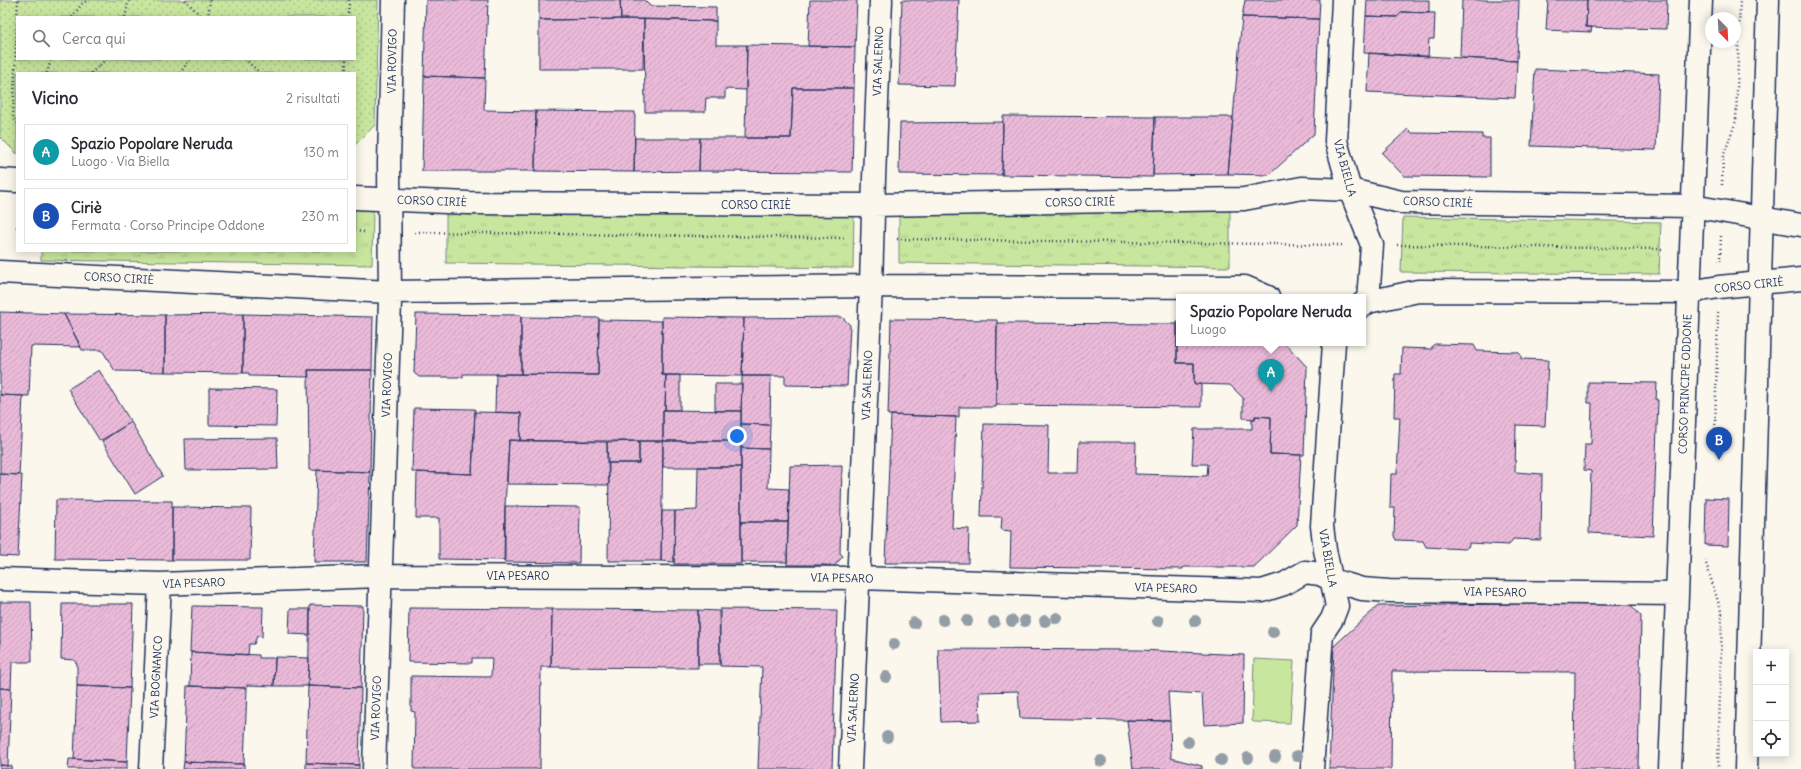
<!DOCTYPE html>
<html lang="it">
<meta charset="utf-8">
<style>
body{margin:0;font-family:Delius,sans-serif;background:#f7f7f7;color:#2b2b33}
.controls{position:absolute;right:12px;bottom:12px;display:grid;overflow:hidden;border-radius:0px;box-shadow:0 2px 10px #0003}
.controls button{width:36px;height:36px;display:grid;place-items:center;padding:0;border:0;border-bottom:1px solid #e1e1e2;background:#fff;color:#2b2b33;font:20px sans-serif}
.compass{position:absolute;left:1705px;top:12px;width:36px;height:36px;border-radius:50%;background:#fff;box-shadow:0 2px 10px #0003;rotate:156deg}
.you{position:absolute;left:737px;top:436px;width:14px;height:14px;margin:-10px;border:3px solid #fff;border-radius:50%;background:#1a73e8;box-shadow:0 0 0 6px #1a73e833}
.badge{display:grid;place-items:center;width:26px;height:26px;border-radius:50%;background:#db2777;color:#fff;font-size:13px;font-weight:700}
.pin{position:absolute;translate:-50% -33px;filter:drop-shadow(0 1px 2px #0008)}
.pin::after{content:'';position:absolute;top:21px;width:14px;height:12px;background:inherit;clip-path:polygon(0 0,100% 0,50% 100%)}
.popup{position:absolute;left:1176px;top:294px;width:190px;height:52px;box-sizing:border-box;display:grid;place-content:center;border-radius:0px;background:#fff;filter:drop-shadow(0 1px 3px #0005);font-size:13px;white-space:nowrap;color:#7c7c81}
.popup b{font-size:15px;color:#2b2b33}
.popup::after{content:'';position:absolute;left:50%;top:100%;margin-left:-8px;border:8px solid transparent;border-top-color:#fff}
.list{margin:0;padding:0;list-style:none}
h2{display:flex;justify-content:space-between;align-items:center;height:52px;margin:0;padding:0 16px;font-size:17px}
h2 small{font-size:13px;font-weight:400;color:#7c7c81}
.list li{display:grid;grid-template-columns:26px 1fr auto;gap:12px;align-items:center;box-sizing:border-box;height:56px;margin:0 8px 8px;padding:0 8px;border:1px solid #e1e1e2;border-radius:0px}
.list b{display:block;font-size:15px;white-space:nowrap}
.list p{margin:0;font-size:13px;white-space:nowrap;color:#7c7c81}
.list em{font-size:13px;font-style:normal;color:#7c7c81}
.icon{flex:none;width:22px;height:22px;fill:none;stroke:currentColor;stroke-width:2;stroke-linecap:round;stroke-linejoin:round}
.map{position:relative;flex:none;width:1801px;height:769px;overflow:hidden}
.search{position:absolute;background:#fff;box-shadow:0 2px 10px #0003;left:16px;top:16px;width:340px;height:44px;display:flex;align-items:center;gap:10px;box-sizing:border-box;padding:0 14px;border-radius:0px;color:#7c7c81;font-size:15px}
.panel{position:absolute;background:#fff;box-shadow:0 2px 10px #0003;left:16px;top:72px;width:340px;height:180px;border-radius:0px}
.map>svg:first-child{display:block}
</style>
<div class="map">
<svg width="1801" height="769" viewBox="0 0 1801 769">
<defs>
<pattern id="grass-tufts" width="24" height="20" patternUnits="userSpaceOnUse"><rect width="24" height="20" fill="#c9e69e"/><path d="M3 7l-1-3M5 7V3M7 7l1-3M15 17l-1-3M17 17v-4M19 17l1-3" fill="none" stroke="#acc68a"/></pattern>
<pattern id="park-dots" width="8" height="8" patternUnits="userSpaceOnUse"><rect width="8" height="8" fill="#c9e69e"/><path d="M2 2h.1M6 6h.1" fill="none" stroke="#acc68a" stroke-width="1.8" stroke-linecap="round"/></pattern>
<pattern id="building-hatch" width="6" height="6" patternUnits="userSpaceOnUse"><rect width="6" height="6" fill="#ebbad9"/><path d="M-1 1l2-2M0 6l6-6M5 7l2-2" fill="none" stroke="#c9a0bd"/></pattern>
</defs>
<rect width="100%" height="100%" fill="#fbf7ec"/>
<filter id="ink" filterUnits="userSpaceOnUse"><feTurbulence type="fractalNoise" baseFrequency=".025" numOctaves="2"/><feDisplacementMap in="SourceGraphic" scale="8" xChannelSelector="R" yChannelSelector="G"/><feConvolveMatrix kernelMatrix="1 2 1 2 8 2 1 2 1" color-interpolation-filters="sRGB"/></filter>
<g filter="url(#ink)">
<!-- grass -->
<path fill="url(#grass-tufts)" stroke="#728a7e" d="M446,206L854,212L853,268L446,263Z
M899,207L1230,211V267L899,263Z
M355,208H373L372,265L41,260V251H355Z
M1403,217L1661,222L1659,274L1401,272Z"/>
<!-- park -->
<path fill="url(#park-dots)" stroke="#728a7e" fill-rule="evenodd" d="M0,0H378L375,125L355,145V73H17V154L0,137ZM17,17H355V59H17Z"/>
<!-- pitch -->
<path fill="#c9e69e" stroke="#728a7e" d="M1254,659L1294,661L1290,723L1254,722L1252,721Z"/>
<!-- building -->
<path fill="url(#building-hatch)" stroke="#1b2f5e" d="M426,0H488L485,78L424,76Z
M539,0H620L621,19L539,20Z
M620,0H644L650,6L716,7V21L621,19Z
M810,0H857L855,47L808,46Z
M902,0H959L955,86L899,85Z
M1245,0H1320L1319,19L1242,17Z
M1367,0H1429V13L1402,12L1397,17L1366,16Z
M1462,0H1519L1517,61L1460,58Z
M1548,0H1587L1586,27H1592L1591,32L1546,30Z
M1587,0H1667L1666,29L1586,27Z
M1402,12L1435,13L1434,39H1429L1428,57L1364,53L1366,16L1397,17Z
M1242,17L1319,19L1314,134L1269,175L1228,174Z
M644,19L643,69H539V20Z
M644,19L716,21V45H747L746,90L725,89V98H706L705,112H645Z
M747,45L855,47L854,88H793L791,138H745Z
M1369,53L1517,61L1515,98L1367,92Z
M1535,69L1659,74L1656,150L1531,146Z
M424,76L485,78L484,110L536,111L535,171H422Z
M793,88H854L852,172L699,171L700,138H791Z
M536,111L635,112L634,172L535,171Z
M1003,116L1155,117L1153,177L1002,175Z
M1155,117H1233L1228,174L1153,175Z
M1003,122L1002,175L899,174L900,123Z
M1408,129L1412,133L1482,134V138H1490V177L1404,176L1382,153Z
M635,138H700L699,171L634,172Z
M0,312L64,314L81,347L31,346L29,396L0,395Z
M64,314L165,315V372L115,371L102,350H82Z
M243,314L373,317L372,370H308L309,377L249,376V373H243Z
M243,314V373L165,372V315Z
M416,314L521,315V374H463V377H419L414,373Z
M521,317L599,318L598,375L521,374Z
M662,317L744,318L742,376L662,375Z
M842,317L850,325L847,386L785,385V376H742L744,318Z
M891,319L997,320L996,407H959V417L888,415Z
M599,320L662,321V375H666L665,410H663V441H520L521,413L495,412L496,374L598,375Z
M1177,322H1179V343H1285L1307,367L1304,455L1270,454L1271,417L1255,416V419L1243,418V398L1230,385L1194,384V363H1177Z
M997,323L1177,324V363H1194V384H1201V407L996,405Z
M1435,344L1474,345L1477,351L1518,352L1521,355V359L1548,360L1545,426L1516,425L1515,472L1542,474L1541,540L1513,539L1509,545L1469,543V546L1465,549L1426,547L1423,541L1396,540L1394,536L1395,508H1390L1391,474H1397L1400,417H1394L1395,374H1401L1402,348L1432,349V346Z
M99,370L131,422L100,441L68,389Z
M308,370H372L370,472L309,470Z
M666,375H680V410H665Z
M742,376H771L770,425L741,424Z
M1588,382L1657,383L1656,400H1658L1653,536L1589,533L1591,471L1584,470L1585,444H1591L1592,403H1588Z
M715,384H742L741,411H715Z
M209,388L277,389L276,426L209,425Z
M0,395L23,396L19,475L0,474Z
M414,408L475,409L472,474L412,472Z
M663,410L741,411V441H663Z
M475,412L521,413L520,441L509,440L505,506V560L439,559V518H416L417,472L472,474Z
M891,415L956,417L952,528L969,529L968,563H885Z
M1255,416L1271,417L1270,454L1301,455L1297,525L1254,567H1183V569L1010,567L1011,531L1001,530L1002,517H981L984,424L1049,425L1048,473H1078L1079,442H1136L1135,474L1207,476L1208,464H1192L1194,429H1252V419H1255Z
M131,422L163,476L135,494L102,441Z
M741,424L770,425L769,449L741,448Z
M277,438L278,469L186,470L185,439Z
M509,440L607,442L609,485L507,484Z
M639,441H663L661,561H608L609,463H639Z
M639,441V463H607V442Z
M663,441H741V467H663Z
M741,448L769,449L768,488L789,489L788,522H741Z
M842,465L840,553L843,556L831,570L827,565H787L790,466Z
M698,467H741V564H674L675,511L697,510Z
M317,470L370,472L367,562H314Z
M0,474L22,475L18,557L0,556Z
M1706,498L1729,499L1728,546L1705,545Z
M56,500L172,501V560L55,559Z
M505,506L580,507L579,563L504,562Z
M172,507L251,508L250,560H172Z
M662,511H675L674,562L661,561Z
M741,522H788L787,562H741Z
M0,602H31L32,662H12L11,689L0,688Z
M1628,602L1641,616L1638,769H1574L1575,672L1392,671L1391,769H1329L1334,646L1378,606Z
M62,604H133L130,688L77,686V664L74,660L61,659Z
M310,605L363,606L361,688L308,686Z
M192,606L263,607L262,637L257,636L254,644H249L248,655L190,652Z
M409,608L552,609L551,667H541L540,769H414L415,712L411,711V676L491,677L492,658H472V663L408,662Z
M290,609H310V635L289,634Z
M552,609L698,610V668L551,667Z
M720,609L837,610L832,769H758L762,667L720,666Z
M698,610L719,611L720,664H698Z
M938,649L1140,650L1244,655L1243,723L1204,725L1202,694L1168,692L1170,721L1020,718L1018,691L979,692L980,721L941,722Z
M191,652L259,655V658H275L274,686L247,685V688L190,686Z
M275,657L309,658L308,686H274Z
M77,686L130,688L127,762L74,759Z
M187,686L247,688L244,764L184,762Z
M308,686L361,688L359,765L306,763Z
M0,688L11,689L8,766L0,765Z
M1127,720L1170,721L1171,758L1202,766V769H1133Z
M69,759L127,762V769H68Z
M184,762L244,764V769H183Z
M306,763L359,765V769H306Z
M0,765L12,766L11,769H0Z"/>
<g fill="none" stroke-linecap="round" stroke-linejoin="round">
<!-- street casing -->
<g stroke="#1b2f5e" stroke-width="25">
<path id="street" d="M1343,0L1336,141L1350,190L1372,245L1368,301L1363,306
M0,180L17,181
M355,198L468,203L873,205L1244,199L1302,188L1350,190L1401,202L1692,206L1801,225
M0,272L390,292L871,286L1245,287L1268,297
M1363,303L1418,291L1689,292L1719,287L1801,279
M0,579L160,584L380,576L859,578L1262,591L1284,584L1305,572L1320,574L1332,580L1362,589L1389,591L1677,594
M151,769L160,584
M374,769L390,301L389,163L393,0
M850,769L871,286L874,178L881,0
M1312,769L1322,634L1332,619L1337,606L1325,550L1322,526L1334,343
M1670,769L1701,0"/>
</g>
<!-- primary casing -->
<g stroke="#1b2f5e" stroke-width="25">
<path id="primary" d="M1746,769L1768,0"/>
</g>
<!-- path -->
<path stroke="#1b2f5e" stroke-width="2.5" stroke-dasharray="1 3" stroke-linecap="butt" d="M185,0L202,17
M17,17L18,0
M72,17L82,4L88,0
M125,17L129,0
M208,17L210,0
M348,17L349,0
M17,24L13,118L17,123
M245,59L260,73
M47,73L51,59
M91,73L107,59
M180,73L190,59
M346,73V59
M1722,185L1723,157L1736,121L1740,0
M16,227H17
M355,231L364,232
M415,232L846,238
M897,239L1344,245
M1397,245L1665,249
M1720,261L1721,236
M1710,444L1715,430L1718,312
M1705,560L1722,614L1718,769"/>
<!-- street -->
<use href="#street" stroke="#fbf7ec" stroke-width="22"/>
<!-- primary -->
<use href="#primary" stroke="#fbf7ec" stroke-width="22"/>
</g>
<!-- trees -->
<g fill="#939da5">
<circle cx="1057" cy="618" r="6"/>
<circle cx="943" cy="620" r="6"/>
<circle cx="967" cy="621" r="6"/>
<circle cx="1012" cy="621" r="6"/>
<circle cx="1025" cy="621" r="6"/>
<circle cx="1045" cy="621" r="6"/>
<circle cx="1158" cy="621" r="6"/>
<circle cx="1195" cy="621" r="6"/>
<circle cx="994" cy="622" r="6"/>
<circle cx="914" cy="623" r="6"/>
<circle cx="1273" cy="632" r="6"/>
<circle cx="894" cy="644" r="6"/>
<circle cx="886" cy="677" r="6"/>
<circle cx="887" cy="737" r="6"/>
<circle cx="1188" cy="742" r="6"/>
<circle cx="1297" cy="756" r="6"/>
<circle cx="1275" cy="757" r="6"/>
<circle cx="1248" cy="758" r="6"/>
<circle cx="1221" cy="760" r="6"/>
<circle cx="1101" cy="761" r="6"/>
</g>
</g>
<g text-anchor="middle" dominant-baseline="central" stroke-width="3" stroke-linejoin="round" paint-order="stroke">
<!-- street labels -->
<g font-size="11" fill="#1b2f5e" stroke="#fbf7ec">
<text transform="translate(392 61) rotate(-89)">VIA ROVIGO</text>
<text transform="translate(878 61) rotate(-88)">VIA SALERNO</text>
<text transform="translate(1345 168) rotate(75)">VIA BIELLA</text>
<text transform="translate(432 201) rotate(2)">CORSO CIRIÈ</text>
<text transform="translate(1080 202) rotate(-1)">CORSO CIRIÈ</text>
<text transform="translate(1438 202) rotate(2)">CORSO CIRIÈ</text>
<text x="756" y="205">CORSO CIRIÈ</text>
<text transform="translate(119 278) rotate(3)">CORSO CIRIÈ</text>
<text transform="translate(1749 285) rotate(-6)">CORSO CIRIÈ</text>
<text transform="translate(1685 384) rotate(-88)">CORSO PRINCIPE ODDONE</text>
<text transform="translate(387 385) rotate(-88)">VIA ROVIGO</text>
<text transform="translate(867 385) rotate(-88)">VIA SALERNO</text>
<text transform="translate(1328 558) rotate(80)">VIA BIELLA</text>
<text x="518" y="576">VIA PESARO</text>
<text transform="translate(842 578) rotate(1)">VIA PESARO</text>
<text transform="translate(194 583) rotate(-2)">VIA PESARO</text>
<text transform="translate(1166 588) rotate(2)">VIA PESARO</text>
<text transform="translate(1495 592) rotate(1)">VIA PESARO</text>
<text transform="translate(156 677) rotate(-87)">VIA BOGNANCO</text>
<text transform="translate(376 708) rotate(-88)">VIA ROVIGO</text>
<text transform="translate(853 708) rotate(-87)">VIA SALERNO</text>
</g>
</g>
</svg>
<div class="controls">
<button>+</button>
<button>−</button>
<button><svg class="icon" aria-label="locate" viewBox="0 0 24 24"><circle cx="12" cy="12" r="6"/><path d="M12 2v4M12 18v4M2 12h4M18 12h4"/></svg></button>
</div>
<svg class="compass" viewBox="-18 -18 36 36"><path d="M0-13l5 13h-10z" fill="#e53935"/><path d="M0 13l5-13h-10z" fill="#7c7c81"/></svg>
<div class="you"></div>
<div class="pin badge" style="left:1271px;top:392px;background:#0f9aa8">A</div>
<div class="popup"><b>Spazio Popolare Neruda</b>Luogo</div>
<div class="pin badge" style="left:1719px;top:460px;background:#1a4fb4">B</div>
<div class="search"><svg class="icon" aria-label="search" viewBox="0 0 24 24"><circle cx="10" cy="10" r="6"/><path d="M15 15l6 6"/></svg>Cerca qui</div>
<section class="panel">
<h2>Vicino<small>2 risultati</small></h2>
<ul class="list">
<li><span class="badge" style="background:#0f9aa8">A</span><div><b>Spazio Popolare Neruda</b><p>Luogo · Via Biella</p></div><em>130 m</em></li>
<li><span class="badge" style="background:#1a4fb4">B</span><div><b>Ciriè</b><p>Fermata · Corso Principe Oddone</p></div><em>230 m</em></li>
</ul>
</section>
</div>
